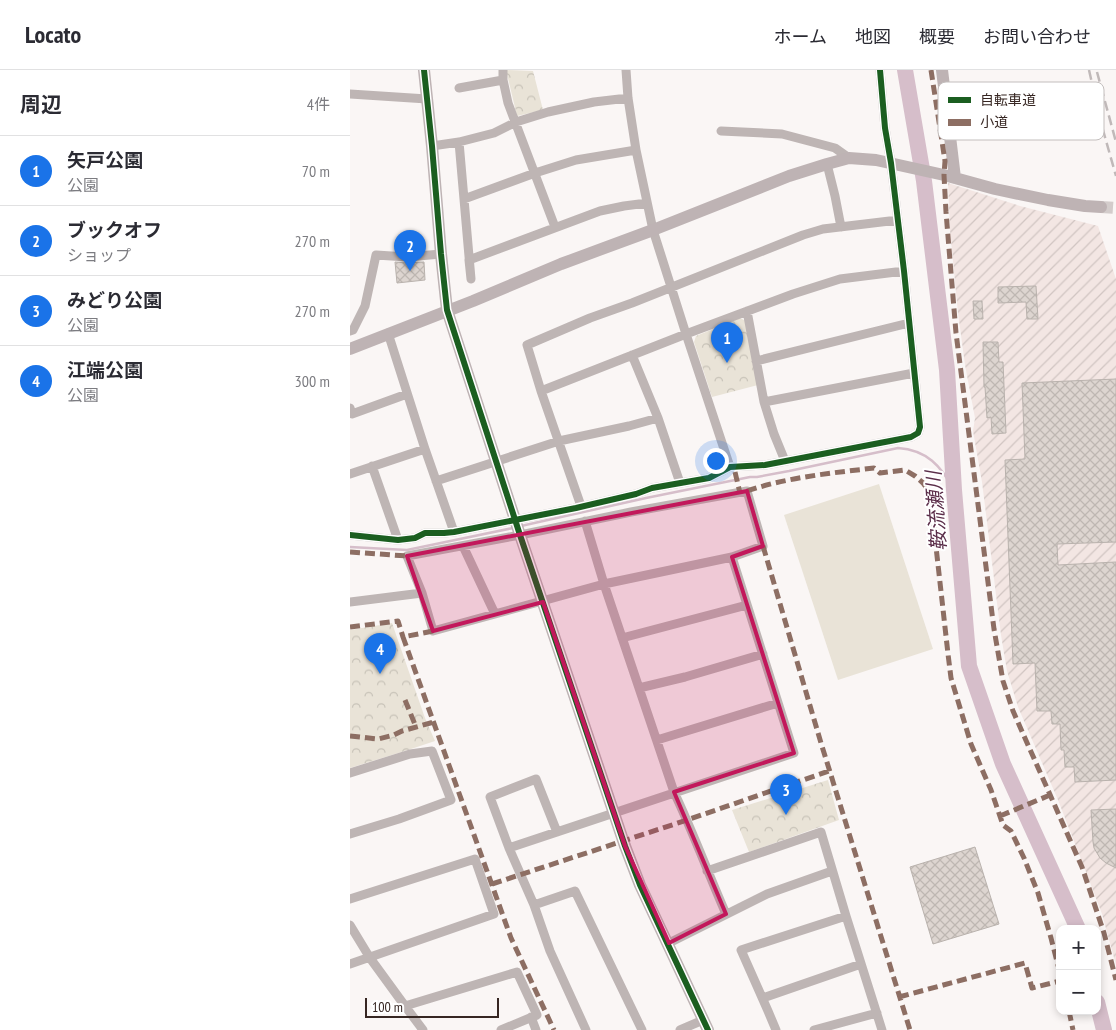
<!DOCTYPE html>
<html lang="ja">
<meta charset="utf-8">
<style>
body{margin:0;font-family:"PT Sans Narrow","Noto Sans JP",sans-serif;background:#f7f7f7;color:#2b2b33}
.controls{position:absolute;right:15px;bottom:15px;display:grid;overflow:hidden;border-radius:10px;box-shadow:0 2px 8px #0003}
.controls button{width:45px;height:45px;display:grid;place-items:center;padding:0;border:0;border-bottom:1px solid #e1e1e2;background:#fff;color:#2b2b33;font:25px sans-serif}
.scale{position:absolute;left:15px;bottom:12px;width:134px;box-sizing:border-box;padding-left:5px;border:2px solid #362622;border-top:0;font-size:14px;line-height:18px;white-space:nowrap;color:#362622;-webkit-text-stroke:4px #fff;paint-order:stroke}
.you{position:absolute;left:365px;top:390px;width:18px;height:18px;margin:-12px;border:4px solid #fff;border-radius:50%;background:#1a73e8;box-shadow:0 0 0 8px #1a73e833}
.badge{display:grid;place-items:center;width:32px;height:32px;border-radius:50%;background:#1a73e8;color:#fff;font-size:16px;font-weight:700}
.pin{position:absolute;translate:-50% -41px;filter:drop-shadow(0 1px 2px #0008)}
.pin::after{content:'';position:absolute;top:26px;width:18px;height:15px;background:inherit;clip-path:polygon(0 0,100% 0,50% 100%)}
.list{margin:0;padding:0;list-style:none}
h2{display:flex;justify-content:space-between;align-items:center;height:65px;margin:0;padding:0 20px;font-size:21px}
h2 small{font-size:16px;font-weight:400;color:#7c7c81}
.list li{display:grid;grid-template-columns:32px 1fr auto;gap:15px;align-items:center;box-sizing:border-box;height:70px;padding:0 20px;border-top:1px solid #e1e1e2}
.list b{display:block;font-size:19px;white-space:nowrap}
.list p{margin:0;font-size:16px;white-space:nowrap;color:#7c7c81}
.list em{font-size:16px;font-style:normal;color:#7c7c81}
.map{position:relative;flex:none;width:766px;height:960px;overflow:hidden}
header{display:flex;align-items:center;gap:30px;box-sizing:border-box;height:70px;padding:0 25px;background:#fff;border-bottom:1px solid #e1e1e2}
header strong{font-size:24px}
nav{display:flex;gap:28px;margin-inline-start:auto;font-size:18px}
main{display:flex}
aside{flex:1;background:#fff}
.map>svg:first-child{display:block}
</style>
<header>
<strong>Locato</strong>
<nav><a>ホーム</a><a>地図</a><a>概要</a><a>お問い合わせ</a></nav>
</header>
<main>
<aside>
<h2>周辺<small>4件</small></h2>
<ul class="list">
<li><span class="badge">1</span><div><b>矢戸公園</b><p>公園</p></div><em>70 m</em></li>
<li><span class="badge">2</span><div><b>ブックオフ</b><p>ショップ</p></div><em>270 m</em></li>
<li><span class="badge">3</span><div><b>みどり公園</b><p>公園</p></div><em>270 m</em></li>
<li><span class="badge">4</span><div><b>江端公園</b><p>公園</p></div><em>300 m</em></li>
</ul>
</aside>
<div class="map">
<svg width="766" height="960" viewBox="0 0 766 960">
<defs>
<pattern id="industrial-furrows" width="10" height="10" patternUnits="userSpaceOnUse" patternTransform="scale(1.25)"><rect width="10" height="10" fill="#f3e6e3"/><path d="M-1 1l2-2M0 10L10 0M9 11l2-2" fill="none" stroke="#d1c5c2"/></pattern>
<pattern id="forest-crowns" width="20" height="18" patternUnits="userSpaceOnUse" patternTransform="scale(1.25)"><rect width="20" height="18" fill="#e9e3d7"/><path d="M2 6a3 3 0 1 1 6 0M12 15a3 3 0 1 1 6 0" fill="none" stroke="#c8c3b8"/></pattern>
<pattern id="building-cross-hatch" width="8" height="8" patternUnits="userSpaceOnUse" patternTransform="scale(1.25)"><rect width="8" height="8" fill="#ddd5d0"/><path d="M0 0l8 8M0 8l8-8" fill="none" stroke="#beb7b2"/></pattern>
</defs>
<rect width="100%" height="100%" fill="#faf6f5"/>
<!-- industrial -->
<path fill="url(#industrial-furrows)" d="M598,113L670,136L748,156L766,209V895L752,844L736,802L708,730L668,637L657,601L651,565L632,412L623,361L625,348L615,295L608,243L600,160Z"/>
<!-- green -->
<path fill="#e9e3d7" d="M529,414L583,579L488,610L434,445Z"/>
<!-- forest -->
<path fill="url(#forest-crowns)" d="M156,0L183,1L193,40L167,46Z
M390,248L396,251L408,315L362,327L344,272L346,266Z
M42,553L75,648L85,671L58,680L0,698V560Z
M478,710L489,750L399,782L382,740Z"/>
<g fill="none" stroke-linecap="round" stroke-linejoin="round">
<!-- stream -->
<path stroke="#d6beca" stroke-width="2.5" d="M171,456L296,428L400,407H407L439,401L548,378C577,380 591,396 604,420
M0,477L57,480L163,458"/>
<!-- river -->
<path stroke="#d6beca" stroke-width="16" d="M555,0L574,111L597,300L604,420L619,596L653,694L728,859
M747,932L754,960"/>
</g>
<!-- building -->
<path fill="url(#building-cross-hatch)" stroke="#b9b2ad" d="M45,192L57,193L74,192L75,210L47,213Z
M686,216L688,249H677L676,232L648,233V217Z
M623,231H632L633,249H624Z
M633,272H648L649,292H653L656,363L642,364L641,347L637,348L635,317H634Z
M766,309V472L707,474L708,495L766,492V710L725,712L724,697H715L714,680H711L710,654H702L701,641H687L685,593L663,594L655,390L675,389L672,313Z
M766,739V798L756,793L750,788L744,778L743,772L741,740Z
M625,777L649,854L583,874L560,797Z"/>
<g fill="none" stroke-linecap="round" stroke-linejoin="round">
<!-- secondary-tunnel -->
<path stroke="#d3cccb" stroke-width="12" stroke-dasharray="12 6" stroke-linecap="butt" d="M751,137L766,138"/>
<!-- street -->
<path stroke="#beb5b4" stroke-width="9" d="M153,0V10L158,33L205,157
M276,0L278,28L286,80L303,160L336,264L380,397
M109,18L153,10
M0,24L77,29
M371,61L432,64L485,78L499,88
M109,72L121,209L119,190L250,141L274,136L297,133
M82,76L109,72L144,63L166,52L198,42L244,32L278,28
M477,94L485,126L491,157
M114,129L185,103L226,90L286,80
M397,241L414,332L564,303
M0,261L3,260L15,236L26,185L57,187L91,184
M38,263L75,379L104,462
M406,291L559,253
M191,321L336,264L443,224L490,209L554,201
M414,332L424,364L435,391
M0,338L2,344L57,324
M308,348L330,413
M22,396L48,470
M0,404L75,379
M86,411L209,371L279,356L308,348L282,285
M397,421L413,476L382,487L254,514L83,561L72,523L57,486L170,465L281,442Z
M231,436L191,321L177,275L240,248L282,233L453,165L473,159L548,150
M235,451L254,514L324,722C343,762 358,803 376,844
M0,465L48,470L65,468L75,463H94L104,462L226,438L286,424L302,418L359,408L380,397L415,395L561,367L568,363L570,357L554,201L541,93L535,58L530,0
M113,476L145,544
M0,532L72,523
M272,568L397,535
M289,618L335,607L413,584
M307,670L428,633
M0,703L60,684L82,681L101,730L49,749L0,764
M207,762L186,709L140,727L159,778L184,835L200,881L236,960
M159,778L444,683L382,487
M357,801L471,762L496,846L532,960
M0,829L125,789L144,844L0,894
M184,835L225,821L292,960
M0,855L20,888L55,936L73,960
M319,873L417,824L482,801
M413,928L511,894
M55,936L167,902L187,945L151,960
M181,947L186,960
M330,960L353,950
M426,960L418,941L391,880L496,846
M464,960L527,943"/>
<!-- secondary -->
<path stroke="#beb3b4" stroke-width="12" d="M74,0L82,76L91,184L97,240L170,465L275,776L290,815L358,960
M592,0L605,108
M0,279L123,231L211,194L303,160L439,106L477,94L499,88L526,90L594,105L645,119L698,130L735,136L751,137"/>
<!-- rail -->
<path stroke="#c0b9b9" stroke-width="2.5" stroke-dasharray="10 5" stroke-linecap="butt" d="M739,0L751,53L766,106
M747,2L766,72"/>
<!-- quiet -->
<path stroke="#8d6e63" stroke-width="5" stroke-dasharray="10 5" stroke-linecap="butt" d="M581,0L595,91L594,105L596,142L606,263L644,559L653,611L663,641L732,797L754,863L766,910
M385,402L390,423
M397,421C438,407 482,403 524,398L530,403L555,400L565,406L573,413L578,420L582,441L598,584L601,608L621,674L641,720L653,755L661,761L674,788L688,823L701,868L710,903
M413,476L471,673L560,960
M0,482L57,486
M0,557L48,551L53,567
M83,561L53,567L161,868L204,960
M55,630L66,657
M0,666L28,669L44,665L52,661L84,652
M650,746L700,725
M142,814L337,750L479,701
M549,927L675,893L682,918L710,911
M719,941L723,960"/>
<!-- cycleway casing -->
<g stroke="#fff" stroke-width="9">
<path id="cycleway" d="M74,0L82,76L91,184L97,240L170,465L275,776L290,815L358,960
M0,465L48,470L65,468L75,463H94L104,462L226,438L286,424L302,418L359,408L380,397L415,395L561,367L568,363L570,357L554,201L541,93L535,58L530,0"/>
</g>
<!-- cycleway -->
<use href="#cycleway" stroke="#1b5e20" stroke-width="6"/>
</g>
<!-- marked area -->
<path fill="#c2185b" fill-opacity="0.2" stroke="#c2185b" stroke-width="4" stroke-linejoin="round" d="M397,421L413,476L382,487L444,683L324,722L376,844L319,873L275,776L193,532L83,561L57,486Z"/>
<g text-anchor="middle" dominant-baseline="central" stroke-width="4" stroke-linejoin="round" paint-order="stroke">
<!-- water labels -->
<g font-size="20" font-style="italic" fill="#5b2e4a" stroke="#fff">
<text transform="translate(586 441) rotate(-94)">鞍流瀬川</text>
</g>
</g>
<!-- legend -->
<rect x="588" y="12" width="166" height="58" rx="8" fill="#fff" stroke="#c3bebd" stroke-width="1"/>
<rect x="598" y="27" width="23" height="6" fill="#1b5e20"/>
<rect x="598" y="49" width="23" height="7" fill="#8d6e63"/>
<g font-size="14" fill="#362622">
<text x="630" y="35">自転車道</text>
<text x="630" y="57">小道</text>
</g>
</svg>
<div class="controls">
<button>+</button>
<button>−</button>
</div>
<div class="scale">100 m</div>
<div class="you"></div>
<div class="pin badge" style="left:377px;top:293px">1</div>
<div class="pin badge" style="left:60px;top:201px">2</div>
<div class="pin badge" style="left:436px;top:745px">3</div>
<div class="pin badge" style="left:30px;top:604px">4</div>
</div>
</main>
